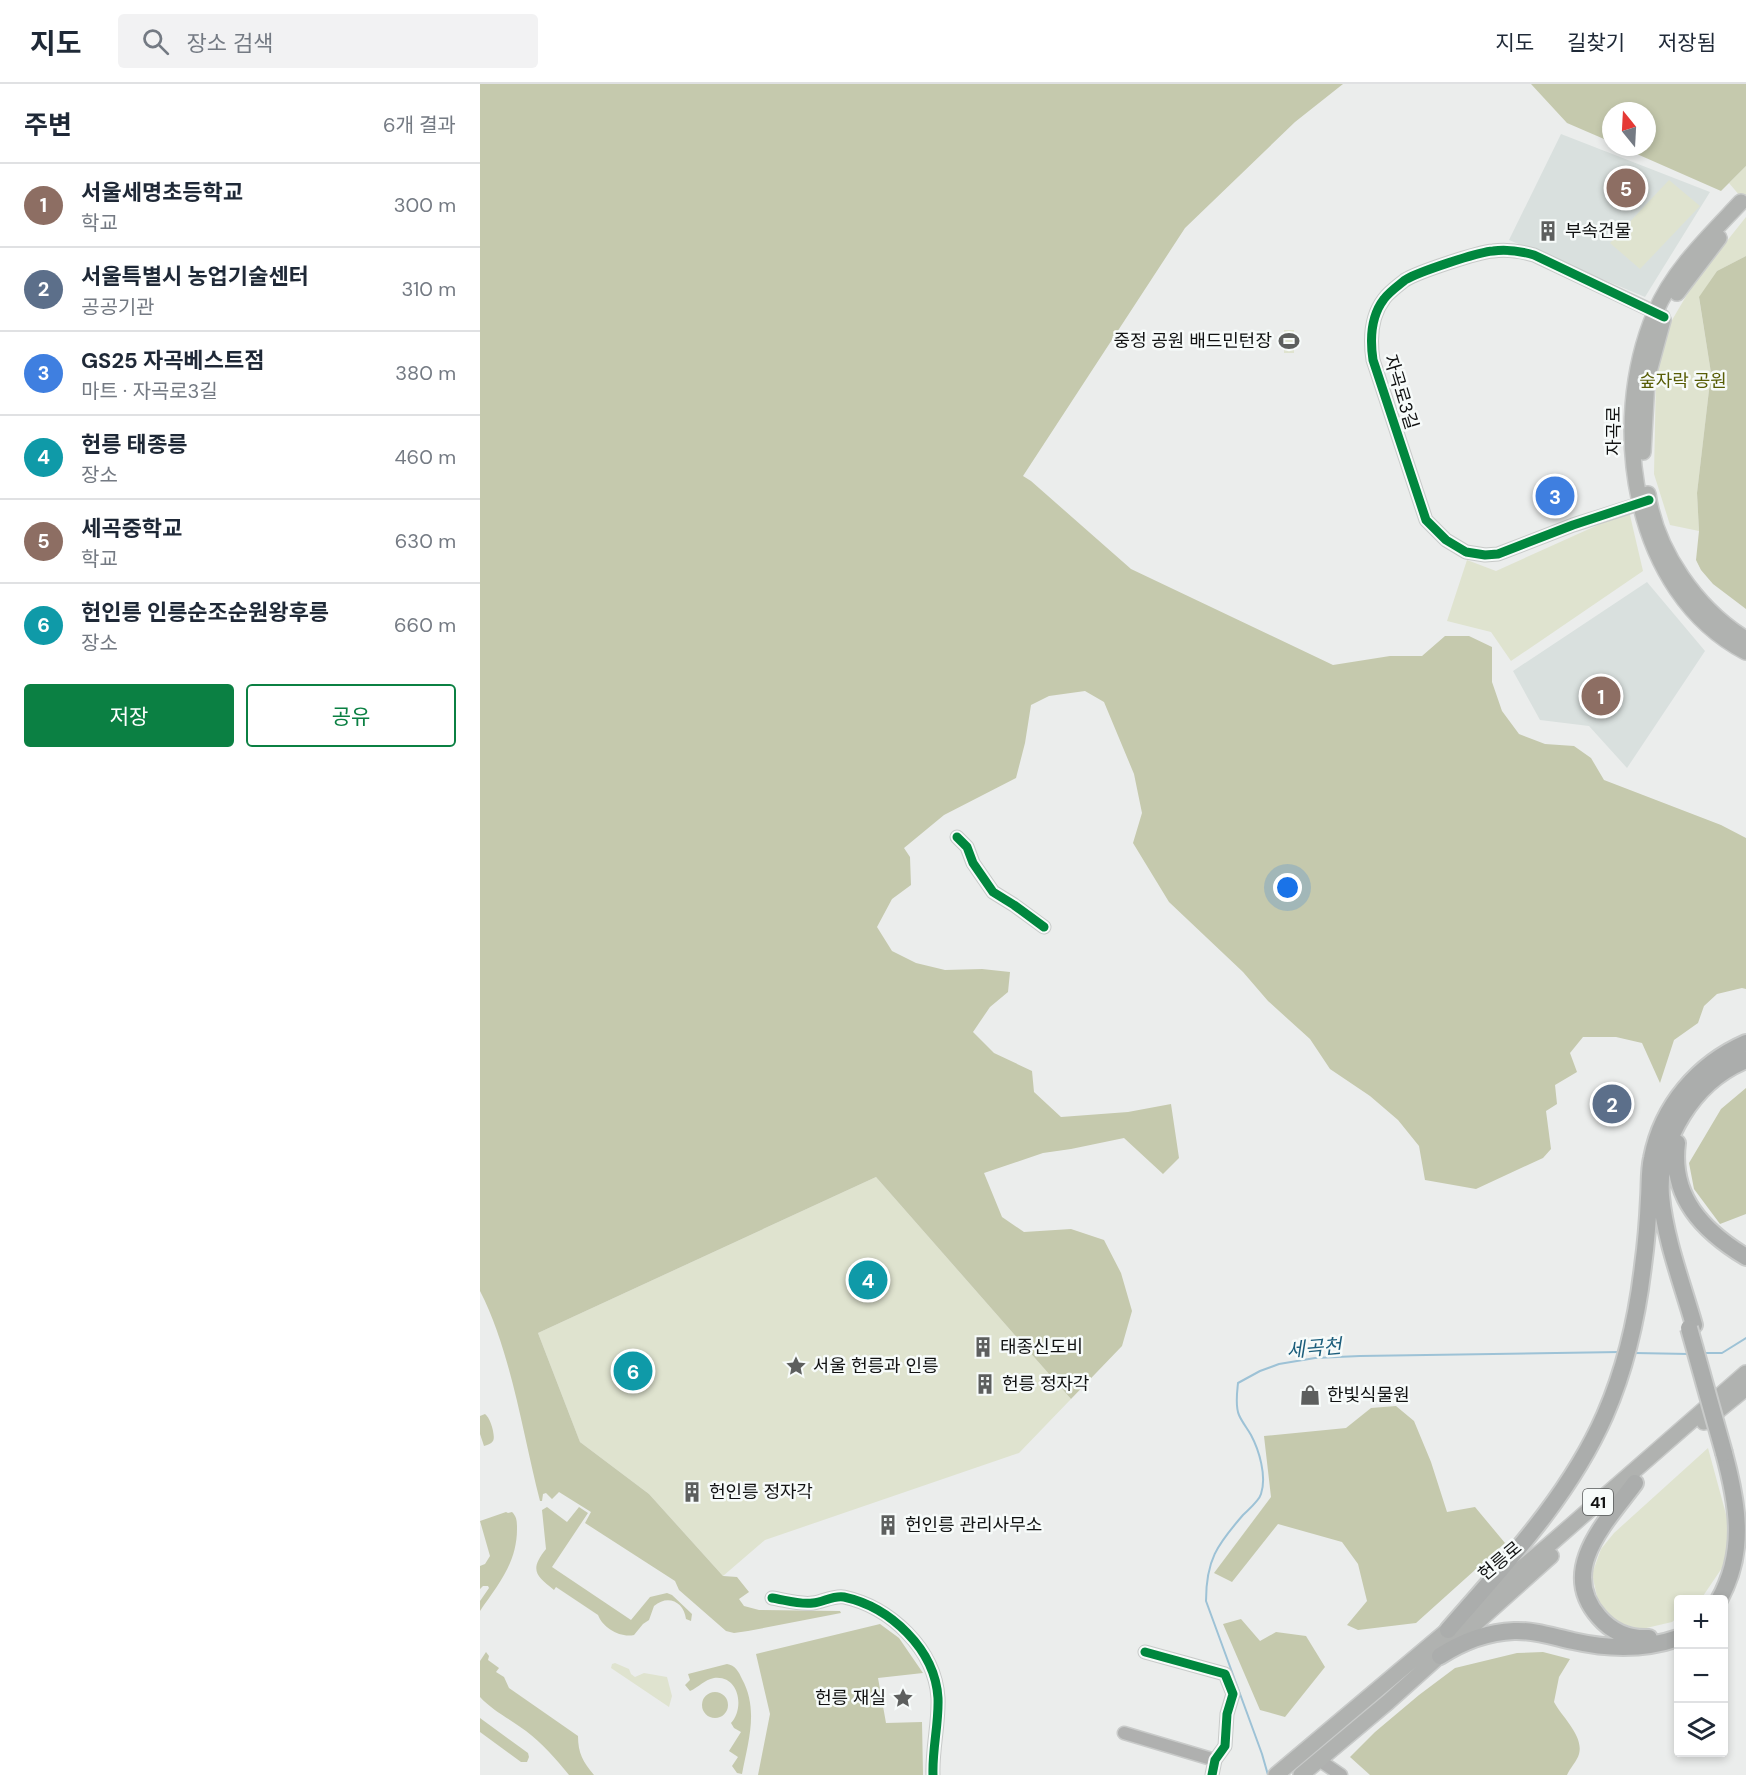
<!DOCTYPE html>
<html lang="ko">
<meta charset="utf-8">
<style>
body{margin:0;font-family:"DM Sans","Noto Sans KR",sans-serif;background:#f2f2f3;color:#1f2937}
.controls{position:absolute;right:18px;bottom:18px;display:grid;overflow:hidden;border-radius:6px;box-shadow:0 3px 9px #0003}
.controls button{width:54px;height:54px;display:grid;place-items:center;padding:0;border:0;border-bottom:2px solid #e0e1e3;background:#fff;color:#1f2937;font:30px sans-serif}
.compass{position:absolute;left:1122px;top:18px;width:54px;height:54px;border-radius:50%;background:#fff;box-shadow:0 3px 9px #0003;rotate:342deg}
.you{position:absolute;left:808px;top:804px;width:21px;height:21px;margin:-15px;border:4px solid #fff;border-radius:50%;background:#1a73e8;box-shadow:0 0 0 9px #1a73e833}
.badge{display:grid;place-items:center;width:39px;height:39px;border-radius:50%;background:#0b8043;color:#fff;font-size:20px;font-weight:700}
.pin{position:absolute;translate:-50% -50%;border:3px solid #fff;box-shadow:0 2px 6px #0006}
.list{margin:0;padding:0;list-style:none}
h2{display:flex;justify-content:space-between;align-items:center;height:78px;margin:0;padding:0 24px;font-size:26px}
h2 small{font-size:20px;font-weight:400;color:#747a83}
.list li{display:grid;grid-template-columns:39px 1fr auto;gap:18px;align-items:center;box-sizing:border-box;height:84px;padding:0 24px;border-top:2px solid #e0e1e3}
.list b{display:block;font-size:22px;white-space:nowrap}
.list p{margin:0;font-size:20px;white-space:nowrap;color:#747a83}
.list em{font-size:20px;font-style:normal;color:#747a83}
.actions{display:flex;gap:12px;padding:18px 24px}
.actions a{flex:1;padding:14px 0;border:2px solid #0b8043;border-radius:6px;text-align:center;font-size:21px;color:#0b8043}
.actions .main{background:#0b8043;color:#fff}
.icon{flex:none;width:33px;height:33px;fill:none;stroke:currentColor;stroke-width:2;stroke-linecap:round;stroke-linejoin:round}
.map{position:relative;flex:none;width:1266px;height:1691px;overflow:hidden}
header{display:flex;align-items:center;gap:36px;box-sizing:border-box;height:84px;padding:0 30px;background:#fff;border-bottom:2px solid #e0e1e3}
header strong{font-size:28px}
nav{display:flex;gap:33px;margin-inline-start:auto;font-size:21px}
.search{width:420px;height:54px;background:#f2f2f3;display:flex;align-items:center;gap:15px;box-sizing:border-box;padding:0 21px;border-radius:6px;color:#747a83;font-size:22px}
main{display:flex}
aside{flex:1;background:#fff}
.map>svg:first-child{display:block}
</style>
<header>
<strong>지도</strong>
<div class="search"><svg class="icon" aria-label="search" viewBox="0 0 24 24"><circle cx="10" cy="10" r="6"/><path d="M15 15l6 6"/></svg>장소 검색</div>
<nav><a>지도</a><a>길찾기</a><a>저장됨</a></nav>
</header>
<main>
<aside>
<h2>주변<small>6개 결과</small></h2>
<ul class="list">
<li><span class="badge" style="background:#8d6e63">1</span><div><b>서울세명초등학교</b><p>학교</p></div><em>300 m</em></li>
<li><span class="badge" style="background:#5c6f8a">2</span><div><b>서울특별시 농업기술센터</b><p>공공기관</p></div><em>310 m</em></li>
<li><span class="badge" style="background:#3f7fe0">3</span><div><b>GS25 자곡베스트점</b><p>마트 · 자곡로3길</p></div><em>380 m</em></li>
<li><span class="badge" style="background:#0f9aa8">4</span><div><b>헌릉 태종릉</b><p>장소</p></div><em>460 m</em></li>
<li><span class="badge" style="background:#8d6e63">5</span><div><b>세곡중학교</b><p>학교</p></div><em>630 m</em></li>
<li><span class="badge" style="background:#0f9aa8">6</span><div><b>헌인릉 인릉순조순원왕후릉</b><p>장소</p></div><em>660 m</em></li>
</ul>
<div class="actions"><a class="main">저장</a><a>공유</a></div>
</aside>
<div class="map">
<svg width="1266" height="1691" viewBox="0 0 1266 1691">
<rect width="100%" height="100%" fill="#ebedec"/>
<!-- built -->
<path fill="#d9e0de" d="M1081,50L1230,108L1165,213L1029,156Z
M1167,498L1225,567L1147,684L1109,642L1060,636L1033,587Z"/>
<!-- green -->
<path fill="#dfe3cf" d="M1266,82V119L1249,99Z
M1189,96L1220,122L1160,185L1130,159Z
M1266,133V172L1237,187L1219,214L1231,289L1217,409L1219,447L1190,441L1174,390L1176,292L1185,248L1215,197Z
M804,246H814V269H804Z
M1149,427L1163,487L1031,577L1011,548L967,537L987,476L1016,487Z
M396,1093L591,1315L539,1369L285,1456L243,1492L169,1410L100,1358L58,1249Z
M1228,1364L1250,1445L1246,1478L1221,1515L1198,1516V1533L1192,1538L1162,1545L1137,1539L1118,1517L1112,1490L1121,1465L1134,1449Z
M135,1579L149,1585L151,1590L155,1593L164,1589L187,1593L192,1612L189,1623L131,1584L132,1580Z"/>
<!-- forest -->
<path fill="#c5c9ad" d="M0,0H863L815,38L705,144L543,392L551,397L651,485L853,581L910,572H942L965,552H989L1012,563V598L1022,627L1039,650L1065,660L1094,662L1111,674L1124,696L1241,741L1266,754V905L1262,904L1237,910L1224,922L1218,939L1194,956L1180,999L1162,959L1136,953H1103L1090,969L1097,988L1075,1001L1077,1020L1066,1027L1071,1065L1063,1074L996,1105L945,1096L939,1062L918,1036L890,1012L850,985L830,955L788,917L763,888L689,818L653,759L662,729L654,690L624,618L605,607L569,612L551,621L545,659L536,694L464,731L424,764L430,773L431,801L412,815L397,843L412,867L436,879L465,886L502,885L530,888L528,908L510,923L493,948L514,969L552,987L554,1008L581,1033L648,1028L691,1020L699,1074L683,1090L644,1054L591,1065L563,1069L504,1089L522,1133L544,1148L591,1145L624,1156L641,1189L652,1227L642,1262L591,1315L396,1093L58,1249L100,1358L169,1410L243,1492L257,1493L269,1508L259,1515L264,1522L279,1526L360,1527L361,1529L268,1547L254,1549L246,1547L199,1506L195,1497L105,1439L111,1428L79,1408L72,1415L66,1409L63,1410L62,1417H60C43,1351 31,1267 0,1207Z
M1051,0H1266V82L1241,107L1141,63H1167V27H1131V58L1087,39Z
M1266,172V525L1233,500L1221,486L1216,476L1219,447L1217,409L1231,289L1219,213L1237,187Z
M1266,1004V1130L1240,1140L1214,1105L1209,1079L1241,1025Z
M916,1322L934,1337L951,1378L967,1428L995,1423L1025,1459L936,1539L878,1546L867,1541L887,1517L878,1480L862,1458L798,1440L752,1498L734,1489L791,1413L784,1352L866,1344L891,1324Z
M5,1330C10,1333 16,1352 13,1357C11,1360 7,1361 4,1362L0,1350V1332Z
M67,1423L87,1438L99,1423L108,1429L72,1483L151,1536L170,1513L187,1509L192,1511L212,1530L211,1537L206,1535C204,1518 188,1510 174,1522L169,1536L163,1540L154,1551C140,1554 123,1544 118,1531L76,1503L74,1506C56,1492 49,1486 66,1465L62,1426Z
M26,1428L28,1429L32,1428C37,1433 37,1438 37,1445C37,1479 18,1501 0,1527V1517L9,1504L8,1502H3L0,1505V1482L5,1480L10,1472L0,1437Z
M761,1535L780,1557L796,1548L826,1552L845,1583L805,1633L780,1626L743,1540Z
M400,1540L419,1554L443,1589L398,1594L406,1639L442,1638L443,1691H278L290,1630L276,1570Z
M6,1568L9,1572L8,1576L19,1584L16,1588L24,1593L29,1604L98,1652C98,1669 103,1678 114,1691H89C76,1675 62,1659 46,1647C30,1635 13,1627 0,1613V1577Z
M1063,1568L1090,1575L1079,1593L1074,1618C1082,1633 1104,1652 1099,1670C1097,1677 1090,1684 1087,1691H890L870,1673L895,1648L939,1611L975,1584L1037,1569Z
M247,1580C255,1581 259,1588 262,1595C279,1626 268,1658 262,1690L257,1689L252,1682L258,1673L249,1667L261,1648L254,1644L251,1639C265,1624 259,1591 234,1594C224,1596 219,1603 210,1607L205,1601L210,1596L208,1590Z
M222 1621a13 13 0 1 1 26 0a13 13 0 1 1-26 0Z
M0,1634L48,1669L49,1673L47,1678H41L0,1648Z"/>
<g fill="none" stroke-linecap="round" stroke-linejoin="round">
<!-- stream -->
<path stroke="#9dc2d6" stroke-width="2" d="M1155,1269L1209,1270
M1224,1269H1242L1266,1254
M788,1691L782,1670L726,1517C726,1476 737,1461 763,1431C769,1425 779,1417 781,1410C787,1392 779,1366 771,1351C767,1344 762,1338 759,1331C755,1322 757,1309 758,1299L780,1287L799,1280L835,1274L880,1272L1140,1268"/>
<!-- minor casing -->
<g stroke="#c8cac9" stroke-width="15">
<path id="minor" d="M1168,417L1093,441L1018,470L1005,471L986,468L966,456L946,436L893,276C890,256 891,232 904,215C909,208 919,201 925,196C938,188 998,168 1013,167C1027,165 1040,167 1054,171L1183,232
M477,753L487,763L493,779L513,808L534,821L564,843
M292,1514C305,1516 320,1521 333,1519C343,1518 354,1511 364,1513C410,1523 455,1565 458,1614C459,1640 452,1665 453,1691
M665,1568L745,1590L753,1610L747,1630L745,1662L735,1676L732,1691
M644,1649L735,1676
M839,1676L861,1691"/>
</g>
<!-- major casing -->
<g stroke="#c8cac9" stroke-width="18">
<path id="major" d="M1261,118C1229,152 1193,186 1175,229C1128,339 1151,508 1266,568
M1197,209L1239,154
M1163,368L1167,295L1183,236
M1168,410C1176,467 1217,525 1266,555
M1224,1338L1266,1304
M796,1691L1069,1461L1266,1289
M821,1691L908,1618L1071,1472"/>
</g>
<!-- highway casing -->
<g stroke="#c8cac9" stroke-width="20">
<path id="highway" d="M1197,1059C1190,1113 1223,1147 1266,1173
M1214,1241C1202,1199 1185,1155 1181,1112C1177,1056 1214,997 1266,976
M1155,1399C1127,1437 1077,1486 1119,1533C1132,1548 1149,1555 1169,1554
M1239,1516C1266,1468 1258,1421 1244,1369
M968,1546C1026,1479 1089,1413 1125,1331C1146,1283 1157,1234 1163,1182C1166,1160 1168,1137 1169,1114C1170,1101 1169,1087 1172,1074C1182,1022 1218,980 1266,959
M960,1572C982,1558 1008,1548 1034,1547C1054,1546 1074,1553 1093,1557C1128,1565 1164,1566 1198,1554"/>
</g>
<!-- minor -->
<use href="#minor" stroke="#afb0af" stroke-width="12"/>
<!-- major -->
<use href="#major" stroke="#b0b2b0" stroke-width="15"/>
<!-- highway -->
<use href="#highway" stroke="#abadac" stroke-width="16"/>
<!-- highway-bridge casing -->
<g stroke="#c8cac9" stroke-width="20" stroke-linecap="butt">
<path id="highway-bridge" d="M1209,1244L1244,1369"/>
</g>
<!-- highway-bridge -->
<use href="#highway-bridge" stroke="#abadac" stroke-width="16"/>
<!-- cycleway casing -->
<g stroke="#f7fbfa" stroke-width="13">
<path id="cycleway" d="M1169,416L1093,441L1018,470L1005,471L986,468L966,456L946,436L893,276C890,256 891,232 904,215C909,208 919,201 925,196C938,188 998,168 1013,167C1027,165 1040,167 1054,171L1184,233
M477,753L487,763L493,779L513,808L534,821L564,843
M292,1514C305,1516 320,1521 333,1519C343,1518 354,1511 364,1513C410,1523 455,1565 458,1614C459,1640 452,1665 453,1691
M665,1568L745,1590L753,1610L747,1630L745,1662L735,1676L732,1691"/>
</g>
<!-- cycleway -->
<use href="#cycleway" stroke="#00873e" stroke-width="9"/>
</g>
<!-- icons -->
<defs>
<g id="building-bare" transform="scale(1.62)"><path d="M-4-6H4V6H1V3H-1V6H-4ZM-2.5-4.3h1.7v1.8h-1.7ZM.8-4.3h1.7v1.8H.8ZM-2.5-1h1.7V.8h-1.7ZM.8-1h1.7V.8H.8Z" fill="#5d5f5e" stroke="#f7fbfa" stroke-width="2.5" paint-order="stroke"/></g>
<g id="stadium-bare" transform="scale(1.62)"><path d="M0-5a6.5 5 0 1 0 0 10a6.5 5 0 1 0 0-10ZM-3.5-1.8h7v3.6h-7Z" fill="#5d5f5e" stroke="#f7fbfa" stroke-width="2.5" paint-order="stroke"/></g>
<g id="sight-bare" transform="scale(1.62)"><path d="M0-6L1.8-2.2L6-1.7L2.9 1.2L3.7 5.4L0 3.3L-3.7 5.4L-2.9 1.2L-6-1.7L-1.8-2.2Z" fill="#5d5f5e" stroke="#f7fbfa" stroke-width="2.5" paint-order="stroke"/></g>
<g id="shop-bare" transform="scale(1.62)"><path d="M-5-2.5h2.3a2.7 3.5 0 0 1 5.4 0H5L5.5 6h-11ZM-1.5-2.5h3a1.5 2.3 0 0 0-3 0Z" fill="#5d5f5e" stroke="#f7fbfa" stroke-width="2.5" paint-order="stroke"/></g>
</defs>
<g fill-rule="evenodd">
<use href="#building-bare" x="1068" y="147"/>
<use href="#stadium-bare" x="809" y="257"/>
<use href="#building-bare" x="503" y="1263"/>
<use href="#sight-bare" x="316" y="1282"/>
<use href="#building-bare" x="505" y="1300"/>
<use href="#shop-bare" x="830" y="1311"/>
<use href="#building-bare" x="212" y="1408"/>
<use href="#building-bare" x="408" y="1441"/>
<use href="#sight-bare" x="423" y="1614"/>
</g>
<g text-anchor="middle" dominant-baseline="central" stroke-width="5" stroke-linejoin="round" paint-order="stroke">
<!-- shield labels -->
<rect fill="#f7fbfa" stroke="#565858" stroke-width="1.5" x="1103" y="1405" width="30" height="26" rx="4.5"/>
<g font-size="16" font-weight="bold" fill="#111212">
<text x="1118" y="1418">41</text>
</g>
<!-- poi labels -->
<g font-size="18" fill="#111212" stroke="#f7fbfa" text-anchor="start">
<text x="1085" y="147">부속건물</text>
<text x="792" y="257" text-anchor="end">중정 공원 배드민턴장</text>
<text x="520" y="1263">태종신도비</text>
<text x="333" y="1282">서울 헌릉과 인릉</text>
<text x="522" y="1300">헌릉 정자각</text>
<text x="847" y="1311">한빛식물원</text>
<text x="229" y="1408">헌인릉 정자각</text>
<text x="425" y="1441">헌인릉 관리사무소</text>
<text x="406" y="1614" text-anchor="end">헌릉 재실</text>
</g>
<!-- park labels -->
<g font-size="18" fill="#585d06" stroke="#f7fbfa">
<text x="1203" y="297">숲자락 공원</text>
</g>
<!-- street labels -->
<g font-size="18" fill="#111212" stroke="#f7fbfa">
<text transform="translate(921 308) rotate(73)">자곡로3길</text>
<text transform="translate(1134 347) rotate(-90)">자곡로</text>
<text transform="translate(1020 1477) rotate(-40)">헌릉로</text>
</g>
<!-- water labels -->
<g font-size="20" font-style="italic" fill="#1c5e7c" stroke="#f7fbfa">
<text transform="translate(834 1264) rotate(-5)">세곡천</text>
</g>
</g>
</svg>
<div class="controls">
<button>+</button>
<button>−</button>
<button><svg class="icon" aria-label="layers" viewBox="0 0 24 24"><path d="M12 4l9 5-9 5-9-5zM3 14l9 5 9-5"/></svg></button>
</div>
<svg class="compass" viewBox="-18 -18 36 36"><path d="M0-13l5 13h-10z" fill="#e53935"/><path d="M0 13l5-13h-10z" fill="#747a83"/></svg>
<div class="you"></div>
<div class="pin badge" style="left:1121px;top:612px;background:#8d6e63">1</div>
<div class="pin badge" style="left:1132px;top:1020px;background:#5c6f8a">2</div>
<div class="pin badge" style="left:1075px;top:412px;background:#3f7fe0">3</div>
<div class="pin badge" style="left:388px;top:1196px;background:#0f9aa8">4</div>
<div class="pin badge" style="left:1146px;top:104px;background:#8d6e63">5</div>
<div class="pin badge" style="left:153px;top:1287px;background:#0f9aa8">6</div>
</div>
</main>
